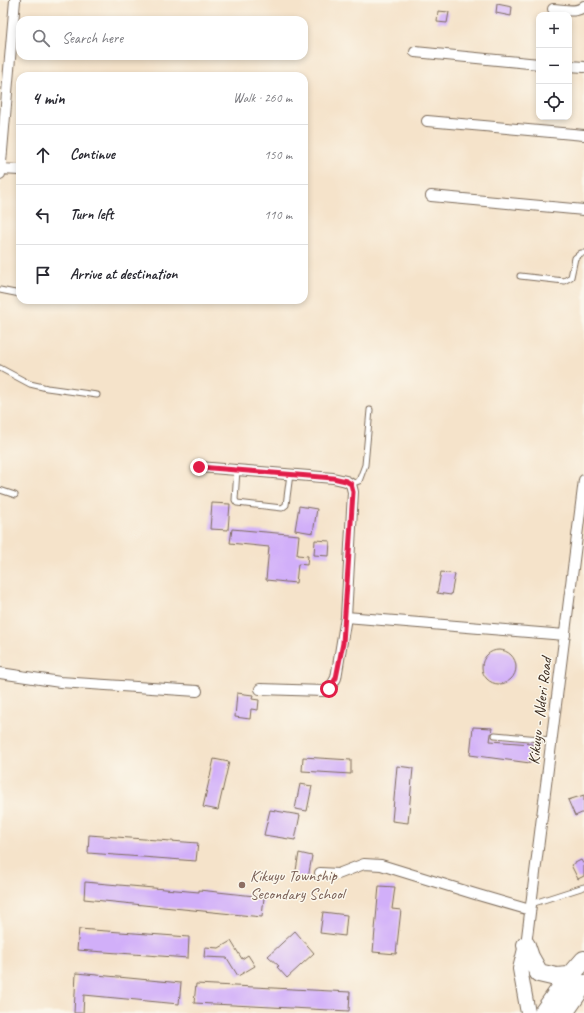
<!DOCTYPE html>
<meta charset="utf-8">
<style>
body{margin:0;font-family:Caveat,sans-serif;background:#f7f7f7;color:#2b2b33}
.controls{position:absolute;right:12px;top:12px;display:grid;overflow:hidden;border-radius:8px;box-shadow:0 2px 6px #0003}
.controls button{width:36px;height:36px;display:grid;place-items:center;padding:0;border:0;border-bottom:1px solid #e1e1e2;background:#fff;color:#2b2b33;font:20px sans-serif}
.stop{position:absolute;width:12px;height:12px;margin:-9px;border:3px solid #e11d48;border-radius:50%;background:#fff}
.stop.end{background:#e11d48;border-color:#fff;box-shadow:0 1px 4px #0008}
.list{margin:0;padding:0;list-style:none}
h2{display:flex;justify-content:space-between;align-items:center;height:52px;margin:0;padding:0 16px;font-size:17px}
h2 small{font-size:13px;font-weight:400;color:#7c7c81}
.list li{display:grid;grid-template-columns:26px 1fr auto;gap:12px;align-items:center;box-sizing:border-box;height:60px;padding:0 16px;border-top:1px solid #e1e1e2}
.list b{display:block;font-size:15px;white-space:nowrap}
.list em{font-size:13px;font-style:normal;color:#7c7c81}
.icon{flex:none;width:22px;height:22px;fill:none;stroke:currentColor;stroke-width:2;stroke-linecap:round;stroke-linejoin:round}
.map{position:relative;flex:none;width:584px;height:1013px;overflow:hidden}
.search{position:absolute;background:#fff;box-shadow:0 2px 6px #0003;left:16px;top:16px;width:292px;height:44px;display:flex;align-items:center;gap:10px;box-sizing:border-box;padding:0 14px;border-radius:12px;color:#7c7c81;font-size:15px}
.panel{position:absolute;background:#fff;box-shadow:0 2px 6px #0003;left:16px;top:72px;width:292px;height:232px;border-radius:12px}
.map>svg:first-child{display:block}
</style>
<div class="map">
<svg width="584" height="1013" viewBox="0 0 584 1013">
<rect width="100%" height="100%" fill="#fbf7ec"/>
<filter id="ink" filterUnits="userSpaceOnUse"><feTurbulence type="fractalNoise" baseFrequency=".025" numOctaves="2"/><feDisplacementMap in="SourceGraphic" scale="8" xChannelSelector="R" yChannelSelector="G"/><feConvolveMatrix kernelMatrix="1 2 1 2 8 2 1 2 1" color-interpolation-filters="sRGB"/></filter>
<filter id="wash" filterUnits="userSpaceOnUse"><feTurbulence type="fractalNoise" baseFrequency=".012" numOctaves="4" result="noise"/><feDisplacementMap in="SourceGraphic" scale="16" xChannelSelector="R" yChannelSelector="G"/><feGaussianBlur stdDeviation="0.9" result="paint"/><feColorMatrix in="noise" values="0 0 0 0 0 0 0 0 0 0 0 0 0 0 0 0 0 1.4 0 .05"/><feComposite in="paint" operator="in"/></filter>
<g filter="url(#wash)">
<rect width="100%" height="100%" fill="#f5e3ca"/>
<g id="blocks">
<!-- building -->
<path fill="#d1aff9" d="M497,4L512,7L511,16L496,13Z
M438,11L449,12L447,23L437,22Z
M212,503L230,504L228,530L210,529Z
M299,506L317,509L313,533L295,530Z
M232,529L299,535L297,555L308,556L307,565L298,564L296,583L266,580L269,547L230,543Z
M315,540L330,541L329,556L314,555Z
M441,572L455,574L451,595L437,593Z
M482 667a17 17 0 1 1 34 0a17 17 0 1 1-34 0Z
M237,693L253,695L252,699L259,700L258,710L251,709L250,719L235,717Z
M473,727L492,728L490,741L532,744L530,763L470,755Z
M303,757L351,760V774L302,771Z
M214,759L229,762L218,810L203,807Z
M397,766L413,768L408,823L392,821Z
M300,784L312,786L307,811L295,809Z
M584,795V812L575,816L568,800Z
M270,810L300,815L295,840L264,835Z
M89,835L198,843L196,861L88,853Z
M299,853L312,856L308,878L295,876Z
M581,860L584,865V876L578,879L571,865Z
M85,882L199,892V890L264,897L262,917L84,899Z
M379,886L395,887L392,909L401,910L396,954L373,952Z
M323,912L347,915L345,936L320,933Z
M79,929L189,937L188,958L77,950Z
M295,931L314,953L287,978L277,967L279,966L268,956Z
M231,941L242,959L248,955L255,966L238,976L227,958L204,957L205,947L219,948Z
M76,973L181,983L179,1004L84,995L83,1013H74Z
M196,984L350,992L349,1011L194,1003Z"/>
</g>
</g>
<g filter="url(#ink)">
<use href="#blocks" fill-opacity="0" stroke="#7c6b5a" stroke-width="1"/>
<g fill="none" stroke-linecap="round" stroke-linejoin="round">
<!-- lane casing -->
<g stroke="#7c6b5a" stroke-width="7">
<path id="lane" d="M520,276L564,281L571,277L575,258L581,253H584
M0,290L20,294
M0,368L30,384L47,388L97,395
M237,470L235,500L237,503L282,508L286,505L290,474
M351,484L359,481L365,465L370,410
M0,490L15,495
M495,735L551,740
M531,904L584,887"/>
</g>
<!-- street casing -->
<g stroke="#7c6b5a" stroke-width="12">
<path id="street" d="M553,9C562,9 577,14 584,6
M415,52L539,64
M569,66L584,67
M427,121L584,135
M1,169L20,170
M0,174L15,0
M431,196L584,210
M199,467L333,478L346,481L351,484L353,492L346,617L336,678L332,685L324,691L260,689
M346,617L565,635
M0,673L60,682L197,691
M320,873L338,874L364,864L381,865L475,894L530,910
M526,945L584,480"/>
</g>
<!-- secondary casing -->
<g stroke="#7c6b5a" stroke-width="16">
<path id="secondary" d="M526,945L520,969L528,1013"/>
</g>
<!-- highway casing -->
<g stroke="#7c6b5a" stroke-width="20">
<path id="highway" d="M526,945L530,957L539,973L556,977L569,976
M543,1013L565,982L584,960
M564,1013L584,984"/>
</g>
<!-- lane -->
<use href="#lane" stroke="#fff" stroke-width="5"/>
<!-- street -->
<use href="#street" stroke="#fff" stroke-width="10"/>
<!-- secondary -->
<use href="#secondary" stroke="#fff" stroke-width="14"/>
<!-- highway -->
<use href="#highway" stroke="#fff" stroke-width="18"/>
</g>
</g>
<g fill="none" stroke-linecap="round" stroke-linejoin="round" filter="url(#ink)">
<!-- route -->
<path stroke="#e11d48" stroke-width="5" d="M199,467L333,478L346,481L351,484L353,492L343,643L336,678L329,689"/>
</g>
<!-- markers -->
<circle fill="#8d6e63" stroke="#fbf7ec" stroke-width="1.5" cx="242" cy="885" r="4"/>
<g text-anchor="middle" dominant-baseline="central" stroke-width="3" stroke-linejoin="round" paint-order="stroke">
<!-- street labels -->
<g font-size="16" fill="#3b2a1e" stroke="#fbf7ec">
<text transform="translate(540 711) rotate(-83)">Kikuyu - Nderi Road</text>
</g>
<!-- education labels -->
<g font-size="16" fill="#785e54" stroke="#fbf7ec" text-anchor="start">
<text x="250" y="876">Kikuyu Township<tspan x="250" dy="18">Secondary School</tspan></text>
</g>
</g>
</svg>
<div class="controls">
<button>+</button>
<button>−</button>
<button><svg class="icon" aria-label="locate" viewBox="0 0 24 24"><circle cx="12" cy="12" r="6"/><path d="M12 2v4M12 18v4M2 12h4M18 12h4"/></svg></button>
</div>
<div class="stop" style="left:329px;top:689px"></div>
<div class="stop end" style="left:199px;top:467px"></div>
<div class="search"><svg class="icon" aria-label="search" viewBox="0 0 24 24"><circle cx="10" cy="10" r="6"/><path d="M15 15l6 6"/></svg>Search here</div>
<section class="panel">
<h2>4 min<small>Walk · 260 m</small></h2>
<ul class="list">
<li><svg class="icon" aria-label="ahead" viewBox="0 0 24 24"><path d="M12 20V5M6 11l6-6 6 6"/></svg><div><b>Continue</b></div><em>150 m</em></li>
<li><svg class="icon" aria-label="left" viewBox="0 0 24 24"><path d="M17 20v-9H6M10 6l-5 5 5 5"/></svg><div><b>Turn left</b></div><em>110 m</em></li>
<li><svg class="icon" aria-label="arrive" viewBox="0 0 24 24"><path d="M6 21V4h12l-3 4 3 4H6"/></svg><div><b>Arrive at destination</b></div></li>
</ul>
</section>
</div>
